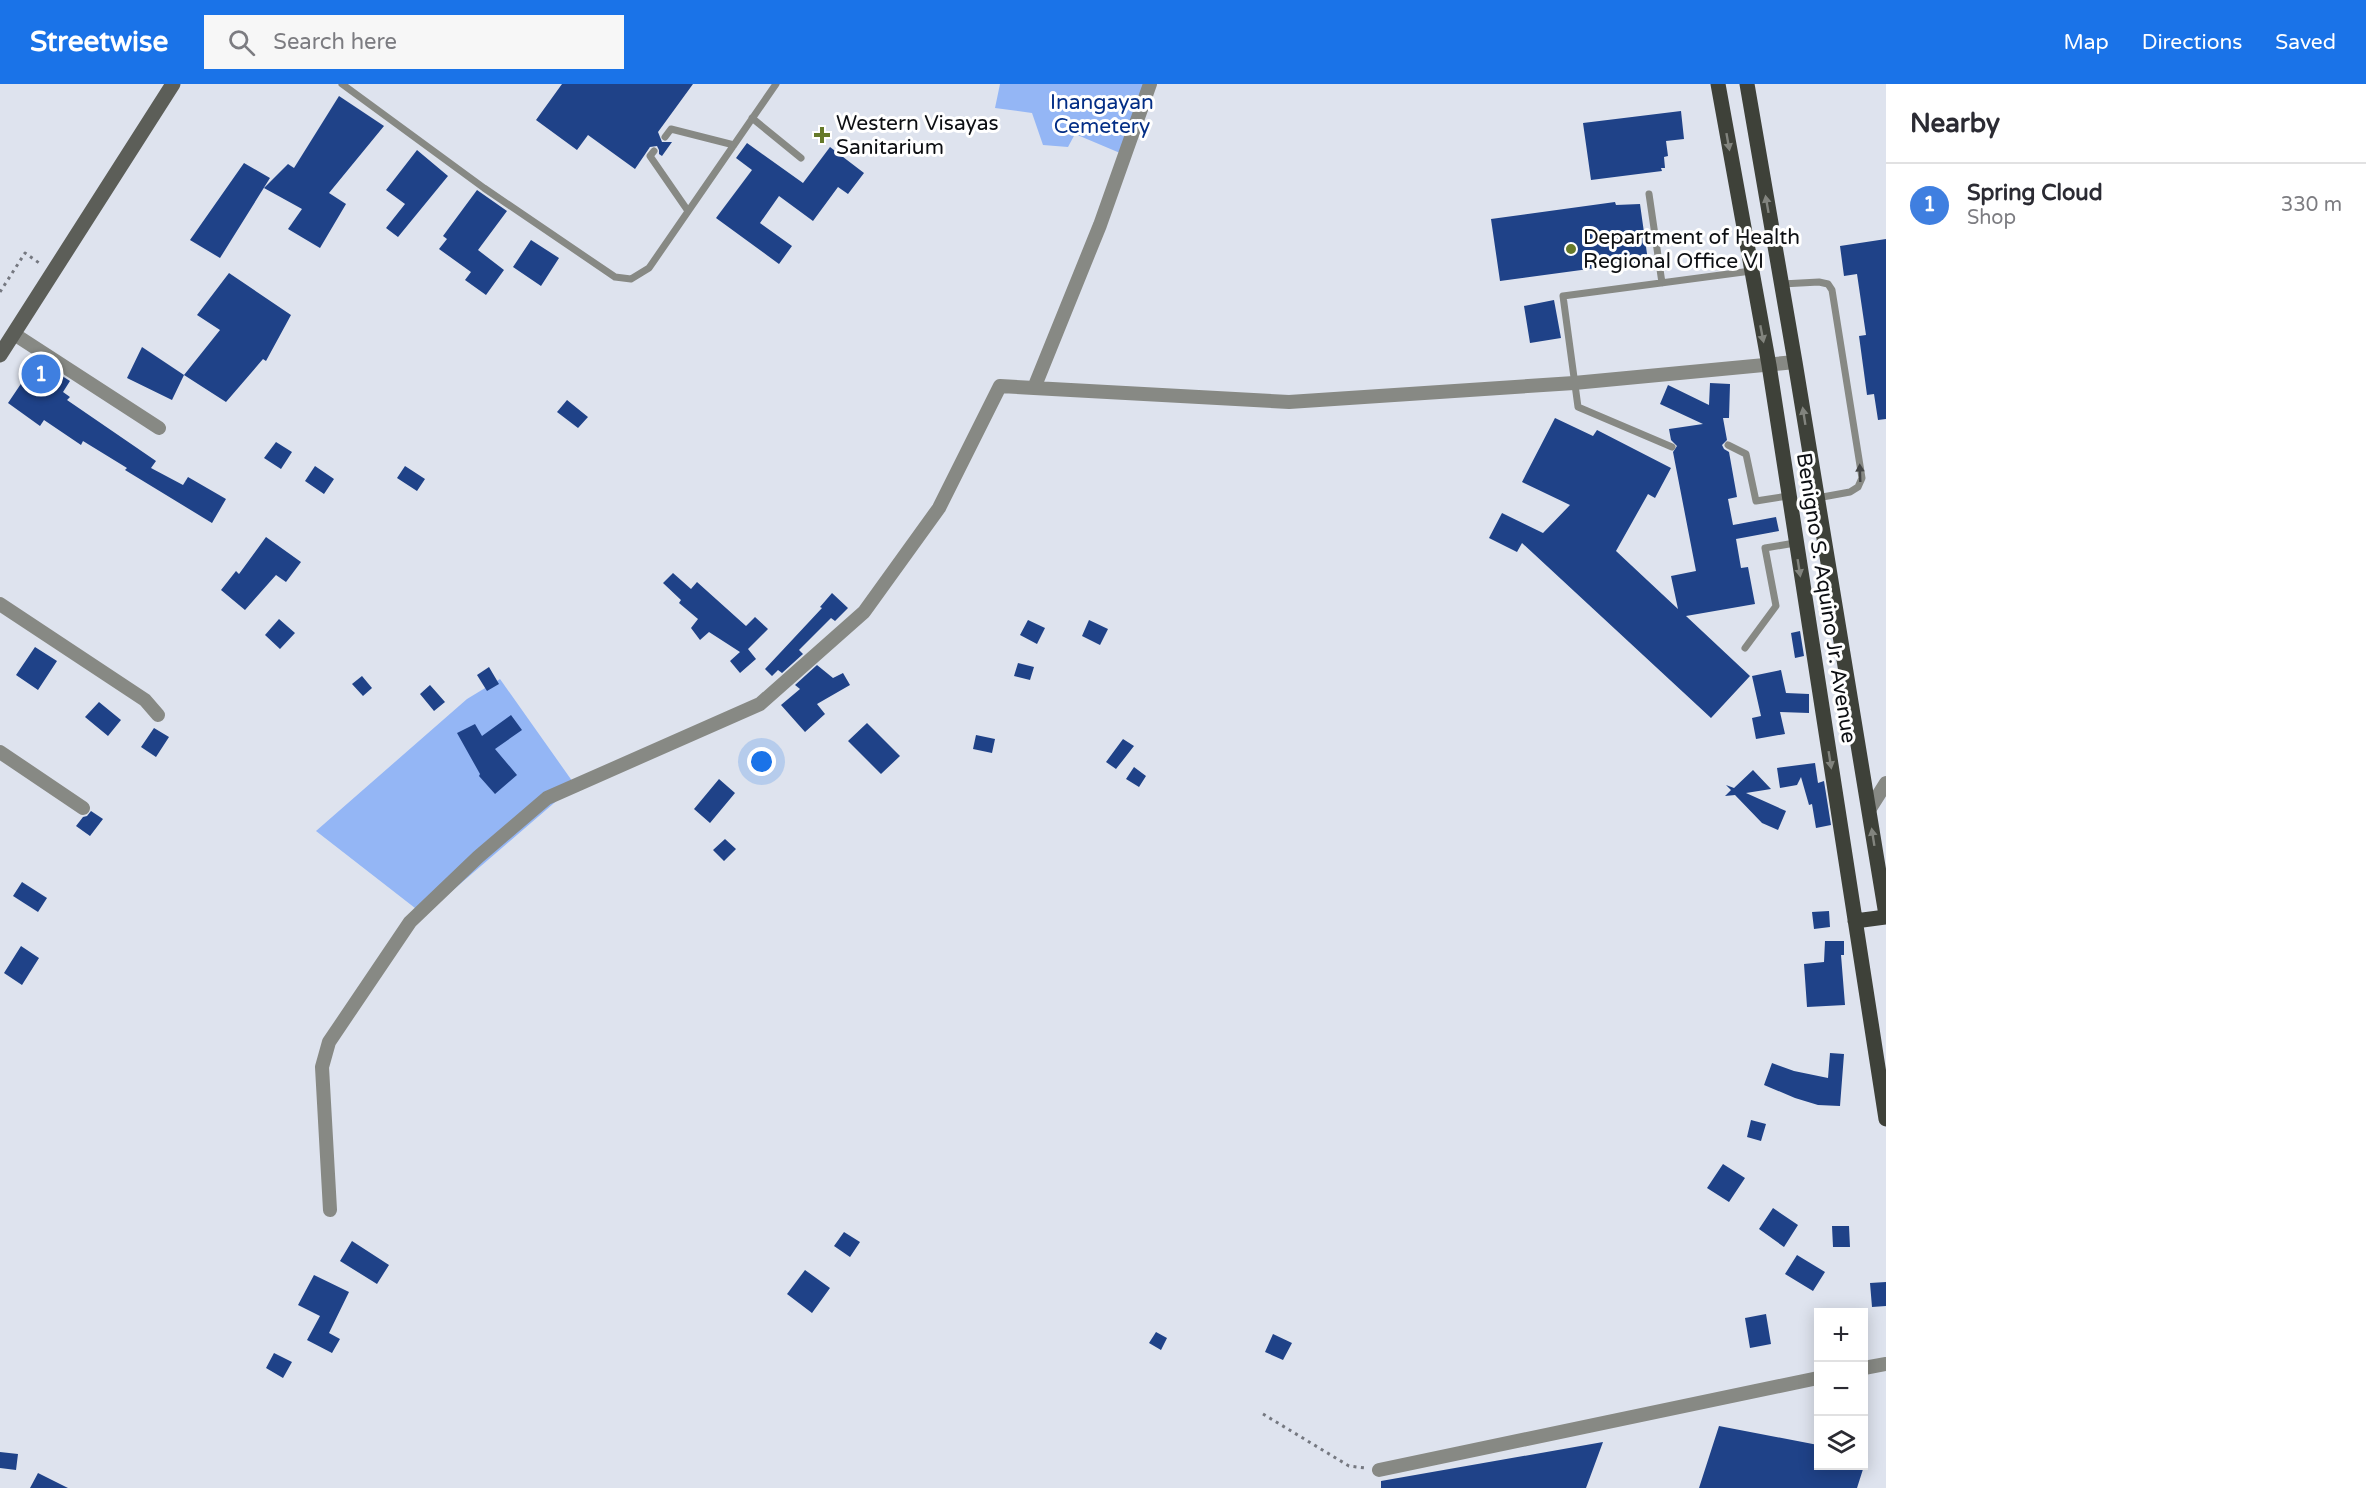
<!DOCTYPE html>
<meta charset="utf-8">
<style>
body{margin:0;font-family:"Varela Round",sans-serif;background:#f7f7f7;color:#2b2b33}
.controls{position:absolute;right:18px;bottom:18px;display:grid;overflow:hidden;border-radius:0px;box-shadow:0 3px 15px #0003}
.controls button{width:54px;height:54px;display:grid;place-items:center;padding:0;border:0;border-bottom:2px solid #e1e1e2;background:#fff;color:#2b2b33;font:30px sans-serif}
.you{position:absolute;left:762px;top:678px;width:21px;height:21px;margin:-15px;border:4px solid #fff;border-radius:50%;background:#1a73e8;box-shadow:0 0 0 9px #1a73e833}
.badge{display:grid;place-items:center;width:39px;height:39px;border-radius:50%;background:#1a73e8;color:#fff;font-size:20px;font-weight:700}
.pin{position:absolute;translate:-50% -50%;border:3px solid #fff;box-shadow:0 2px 6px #0006}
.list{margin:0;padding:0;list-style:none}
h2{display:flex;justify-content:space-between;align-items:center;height:78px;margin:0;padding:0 24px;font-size:26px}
h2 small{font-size:20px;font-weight:400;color:#7c7c81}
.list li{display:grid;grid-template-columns:39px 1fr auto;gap:18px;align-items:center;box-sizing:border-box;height:84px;padding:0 24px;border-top:2px solid #e1e1e2}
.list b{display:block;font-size:22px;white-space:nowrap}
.list p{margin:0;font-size:20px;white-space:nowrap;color:#7c7c81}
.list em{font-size:20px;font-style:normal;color:#7c7c81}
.icon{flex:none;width:33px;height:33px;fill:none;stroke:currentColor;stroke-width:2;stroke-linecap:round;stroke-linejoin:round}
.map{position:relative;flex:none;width:1886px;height:1404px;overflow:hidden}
header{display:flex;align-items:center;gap:36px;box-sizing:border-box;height:84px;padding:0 30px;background:#1a73e8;color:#fff}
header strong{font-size:28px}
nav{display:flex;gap:33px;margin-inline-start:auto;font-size:21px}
.search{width:420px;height:54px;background:#f7f7f7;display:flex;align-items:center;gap:15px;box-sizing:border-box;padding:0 21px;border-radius:0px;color:#7c7c81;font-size:22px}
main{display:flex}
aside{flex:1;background:#fff}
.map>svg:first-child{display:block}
</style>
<header>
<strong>Streetwise</strong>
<div class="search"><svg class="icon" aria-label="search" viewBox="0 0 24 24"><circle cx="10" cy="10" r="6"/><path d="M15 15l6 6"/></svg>Search here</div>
<nav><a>Map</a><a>Directions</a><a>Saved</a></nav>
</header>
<main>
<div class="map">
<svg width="1886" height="1404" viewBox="0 0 1886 1404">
<rect width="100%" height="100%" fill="#dee3ee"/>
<!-- green -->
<path fill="#94b6f5" d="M1000,0H1144L1120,69L1075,50L1068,63L1043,61L1032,29L995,24Z
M500,595L575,701L424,831L316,747L467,615Z"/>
<!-- building -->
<path fill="#1f4288" d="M562,0H693L658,48L662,58H672L662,72L659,70V66L657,62L650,63L635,85L588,51L577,66L536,36Z
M339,12L384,42L329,109L346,120L320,164L288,145L302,125L264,104L288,80L294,84Z
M1681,27L1684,55L1666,57L1668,72L1664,73L1665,84H1661L1662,87L1591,96L1583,39Z
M747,59L803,99L830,63L864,89L848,110L838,103L813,137L779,112L760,139L792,162L779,180L716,134L752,86L736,74Z
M417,66L448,92L398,153L386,144L405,120L386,106Z
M244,79L270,94L220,174L190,156Z
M477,106L507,127L478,166L504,186L486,211L465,196L471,188L439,165L447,155L443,152Z
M1615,118L1616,121L1640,120L1648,177L1500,197L1491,135Z
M1886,155V335L1878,336L1874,310L1867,311L1859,252L1866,251L1857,190L1844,192L1840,162Z
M531,156L559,174L541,202L513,183Z
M229,189L291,231L266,277L263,275L226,318L184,291L220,246L197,231Z
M1554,216L1561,254L1530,259L1524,222Z
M142,263L184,291L172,316L127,294Z
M37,276L70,297L63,308L70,313L67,316L156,377L151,384L183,401L188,393L226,415L212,439L125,386L127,384L83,357L81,361L44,336L40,342L8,319Z
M1710,299L1730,300L1729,334H1723L1727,356L1722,361L1724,365L1729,368L1737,413L1728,415L1733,441L1776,433L1779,447L1736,455L1741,484L1748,483L1755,520L1686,532L1750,592L1711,634L1522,459L1517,468L1489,454L1502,429L1543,449L1570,421L1522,398L1555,334L1593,352L1597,346L1671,384L1655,414L1648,410L1616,467L1678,525L1671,492L1696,487L1673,368L1677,362L1671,356L1669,345L1703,340L1660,320L1668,301L1709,321Z
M567,316L588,333L578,344L557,328Z
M276,358L292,368L281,385L264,374Z
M315,382L334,395L324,410L305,397Z
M405,382L425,395L417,407L397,394Z
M266,453L301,478L286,498L276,491L245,526L221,506L236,487L239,490Z
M673,489L691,505L697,498L746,542L755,533L768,545L748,565L756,575L740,589L730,577L740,568L709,548L700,556L691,544L698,535L679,519L681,516L663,499Z
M832,509L848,524L835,537L831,534L799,566L803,570L782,589L778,586L772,592L765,585L822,524L820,523Z
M279,535L295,549L280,565L265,551Z
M1028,536L1045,544L1037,560L1020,551Z
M1089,536L1108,545L1100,561L1082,552Z
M1800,547L1804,572L1795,574L1791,549Z
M35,563L57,577L38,606L16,591Z
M1018,579L1034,583L1030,596L1014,592Z
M817,581L833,594L843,589L850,601L817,620L825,630L805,648L781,621L800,605L795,601Z
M489,583L499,600L487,607L477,591Z
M1781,586L1786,609L1809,610V629L1780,628L1785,650L1756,655L1752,634L1761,632L1752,592Z
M362,592L372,604L363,612L352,600Z
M430,601L445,618L434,627L420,610Z
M99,618L121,636L108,652L85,633Z
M511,631L522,646L495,665L517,691L495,710L479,692L480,690L457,649L475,640L482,652Z
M867,639L900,672L881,690L848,657Z
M154,644L169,653L156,673L141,663Z
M976,651L995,655L992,669L973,665Z
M1123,655L1134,662L1116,685L1106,678Z
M1815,679L1818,699L1824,697L1831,741L1816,744L1812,720L1809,721L1801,693L1797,701L1780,704L1777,684Z
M1134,683L1146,692L1139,703L1126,695Z
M1753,686L1771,705L1746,709L1786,727L1778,746L1762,739L1735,711L1725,712L1731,706L1726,701L1734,704Z
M719,695L735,709L710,739L694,725Z
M91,727L103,735L90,752L76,742L83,733L87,732Z
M725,755L736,765L724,777L713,766Z
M22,798L47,814L38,828L13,812Z
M1829,827L1830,843L1814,845L1812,828Z
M1825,857H1844V871H1841L1845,921L1807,923L1804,880L1824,878Z
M21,862L39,874L22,901L4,889Z
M1830,969L1844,970L1840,1022L1818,1021L1795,1014L1764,1001L1772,979L1794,987L1828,994Z
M1751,1036L1766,1040L1761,1057L1747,1053Z
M1723,1080L1745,1094L1729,1118L1707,1104Z
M1773,1124L1798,1141L1784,1163L1759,1145Z
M1832,1142H1849L1850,1163H1833Z
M844,1148L860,1158L850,1173L834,1162Z
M352,1157L389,1181L377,1200L340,1177Z
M1797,1171L1825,1188L1813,1207L1785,1190Z
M805,1186L830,1204L812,1229L787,1210Z
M314,1191L349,1208L329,1249L340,1255L332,1269L307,1256L320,1232L298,1221Z
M1886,1198V1222L1872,1223L1870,1199Z
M1766,1230L1771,1260L1750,1264L1745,1234Z
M1156,1248L1167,1254L1161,1266L1149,1259Z
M1273,1250L1292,1259L1283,1276L1265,1268Z
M274,1269L292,1278L283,1294L266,1284Z
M1719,1342L1818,1361V1382H1864L1857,1404H1699Z
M1603,1358L1586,1404H1381V1397Z
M0,1368L18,1370L16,1386L0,1384Z
M38,1389L68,1404H30Z"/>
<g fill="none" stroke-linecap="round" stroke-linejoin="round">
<!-- path -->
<path stroke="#757880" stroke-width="3" stroke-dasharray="3 4.5" stroke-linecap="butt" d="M0,208L25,169L42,181
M1263,1330L1349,1382L1365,1384"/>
<!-- service -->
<path stroke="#878984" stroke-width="7" d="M342,0L484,104L615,193L631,195L649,184L776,0
M752,34L801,74
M665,53L671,45L734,61
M654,67L650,72L688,127
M1649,110L1662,199
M1782,200L1819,198L1828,200L1832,206L1862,394L1858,403L1850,408L1817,414
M1728,361L1746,370L1756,417L1788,412
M1672,363L1578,323L1563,212L1751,187
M1745,564L1776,522L1765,464L1795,459"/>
<!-- minor -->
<path stroke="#878984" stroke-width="14" d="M1150,0L1100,141L1034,304L1289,318L1574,299L1795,278
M14,250L159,344
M0,520L145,616L158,631
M0,668L83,724
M1869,726L1886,699
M330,1126L322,983L329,958L410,838L478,773L547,714L760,620L864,528L939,424L1000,302L1034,304
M1864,1284L1886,1280
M1379,1386L1818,1294"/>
<!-- secondary -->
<path stroke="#5c5e58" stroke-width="15" d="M0,271L173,0"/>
<!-- primary -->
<path stroke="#3e4139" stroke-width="15" d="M1718,0L1769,281L1886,1035
M1747,0L1795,278L1886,831
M1855,837L1886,833"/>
</g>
<!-- one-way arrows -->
<defs><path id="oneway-solid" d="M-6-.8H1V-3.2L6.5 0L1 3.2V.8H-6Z" transform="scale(1.5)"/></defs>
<g fill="#82847e">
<use href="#oneway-solid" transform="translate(1728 58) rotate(80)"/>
<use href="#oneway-solid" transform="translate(1767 120) rotate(-100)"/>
<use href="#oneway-solid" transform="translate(1762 250) rotate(79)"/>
<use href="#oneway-solid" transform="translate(1804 332) rotate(-99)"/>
<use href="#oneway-solid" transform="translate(1799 484) rotate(81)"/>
<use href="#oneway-solid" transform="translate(1830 676) rotate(81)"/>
<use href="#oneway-solid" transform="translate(1873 753) rotate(-99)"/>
</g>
<use fill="#444646" href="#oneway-solid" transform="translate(1860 389) rotate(-92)"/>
<!-- markers -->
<g fill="#667a2a" stroke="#fff" stroke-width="2">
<path d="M819 42h6v6h6v6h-6v6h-6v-6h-6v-6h6z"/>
<circle cx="1571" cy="165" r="6"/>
</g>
<g text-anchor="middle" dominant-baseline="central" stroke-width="6" stroke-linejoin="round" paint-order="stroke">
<!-- park labels -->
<g font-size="21" fill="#032e86" stroke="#fff">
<text x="1102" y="18">Inangayan<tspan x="1102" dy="24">Cemetery</tspan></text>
</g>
<!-- poi labels -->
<g font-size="21" fill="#0d0f13" stroke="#fff" text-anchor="start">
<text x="836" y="39">Western Visayas<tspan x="836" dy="24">Sanitarium</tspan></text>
<text x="1583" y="153">Department of Health<tspan x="1583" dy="24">Regional Office VI</tspan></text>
</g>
<!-- street labels -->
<g font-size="21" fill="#0d0f13" stroke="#fff">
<text transform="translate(1826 514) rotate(81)">Benigno S. Aquino Jr. Avenue</text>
</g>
</g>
</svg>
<div class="controls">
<button>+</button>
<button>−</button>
<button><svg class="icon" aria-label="layers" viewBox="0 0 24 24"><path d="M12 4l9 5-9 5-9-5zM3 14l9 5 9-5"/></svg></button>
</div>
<div class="you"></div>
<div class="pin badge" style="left:41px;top:290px;background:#3f7fe0">1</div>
</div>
<aside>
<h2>Nearby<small></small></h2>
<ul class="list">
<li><span class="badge" style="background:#3f7fe0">1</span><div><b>Spring Cloud</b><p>Shop</p></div><em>330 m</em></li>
</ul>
</aside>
</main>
